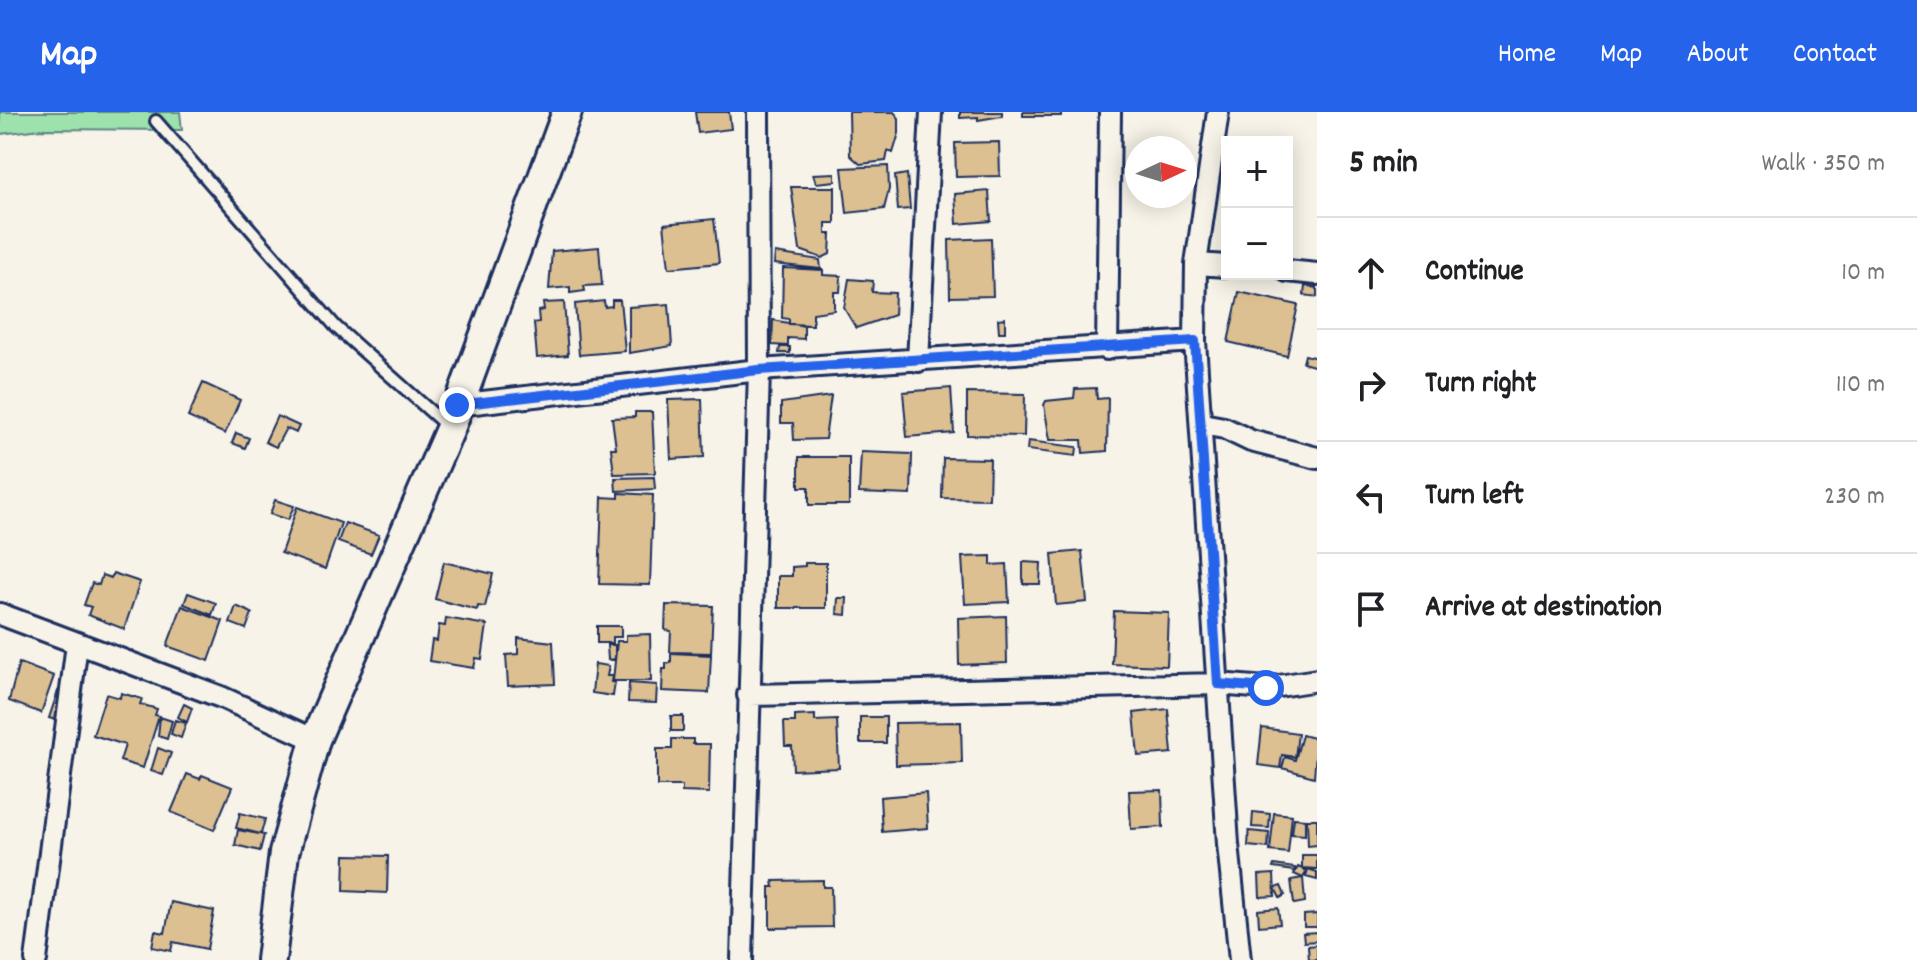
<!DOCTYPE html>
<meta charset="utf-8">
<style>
body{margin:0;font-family:Dekko,sans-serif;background:#f6f6f6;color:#202124}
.controls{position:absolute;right:24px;top:24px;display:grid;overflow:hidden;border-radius:0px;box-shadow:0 4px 20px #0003}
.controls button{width:72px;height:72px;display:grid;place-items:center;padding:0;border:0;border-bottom:2px solid #e0e0e0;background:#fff;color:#202124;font:40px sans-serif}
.compass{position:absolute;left:1125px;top:24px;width:72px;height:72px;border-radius:50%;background:#fff;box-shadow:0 4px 20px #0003;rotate:86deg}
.stop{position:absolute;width:24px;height:24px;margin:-18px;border:6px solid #2563eb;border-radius:50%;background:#fff}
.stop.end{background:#2563eb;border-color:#fff;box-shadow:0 2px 8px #0008}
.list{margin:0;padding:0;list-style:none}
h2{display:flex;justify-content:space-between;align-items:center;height:104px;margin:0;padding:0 32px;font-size:34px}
h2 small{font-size:26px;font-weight:400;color:#757577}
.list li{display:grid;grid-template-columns:52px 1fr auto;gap:24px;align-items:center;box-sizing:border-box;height:112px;padding:0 32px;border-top:2px solid #e0e0e0}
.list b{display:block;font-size:30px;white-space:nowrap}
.list em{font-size:26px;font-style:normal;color:#757577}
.icon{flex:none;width:44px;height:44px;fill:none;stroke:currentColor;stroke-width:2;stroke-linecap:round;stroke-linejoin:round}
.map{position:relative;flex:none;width:1317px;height:848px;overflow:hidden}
header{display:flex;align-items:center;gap:48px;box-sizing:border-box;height:112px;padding:0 40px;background:#2563eb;color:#fff}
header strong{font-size:38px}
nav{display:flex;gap:44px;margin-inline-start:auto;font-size:28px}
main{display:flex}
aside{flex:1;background:#fff}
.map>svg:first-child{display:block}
</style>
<header>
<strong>Map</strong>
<nav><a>Home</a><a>Map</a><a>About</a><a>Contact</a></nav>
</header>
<main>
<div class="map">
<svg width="1317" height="848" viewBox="0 0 1317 848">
<rect width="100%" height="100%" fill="#f7f3e8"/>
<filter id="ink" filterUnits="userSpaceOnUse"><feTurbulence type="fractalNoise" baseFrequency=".0125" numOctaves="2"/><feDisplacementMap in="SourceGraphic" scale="16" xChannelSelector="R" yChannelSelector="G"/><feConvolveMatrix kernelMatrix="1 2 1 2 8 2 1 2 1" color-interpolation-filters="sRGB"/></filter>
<g filter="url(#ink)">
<!-- green -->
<path fill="#9de1ac" stroke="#5c8885" stroke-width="2" d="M0,0H180L182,18L41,17L0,22Z"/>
<!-- building -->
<path fill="#ddc091" stroke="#1b2f5e" stroke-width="2" d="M695,0H729L731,17L698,21Z
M849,0H894L899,6V21L893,41L888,39L886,49L860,52L850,43Z
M960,0H1002V4L978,8V5L960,6Z
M1023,0H1061V4H1023Z
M999,30L1000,64L956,65L955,31Z
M888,54L889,77L884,97L847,101L842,56Z
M835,61V69L816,71L813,62Z
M907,62L910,97L898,98L895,64Z
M791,75H835V111H826V122H831L830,142L822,146L800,138Z
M989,79L991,109L957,112L955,82Z
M714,107L719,151L669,156L664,112Z
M991,126L993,184L950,185L949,128Z
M599,135L602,173L584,174L585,179L570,181V175L549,177L552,139Z
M775,141L820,148L821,157L774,152Z
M783,156L823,158V163L841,164L840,180H834V198L813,201V213L789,212V207L782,206Z
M849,167L873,169L872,180L895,181L894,203L856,216L844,196Z
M1305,174L1317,176V185L1304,183Z
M1239,180L1298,193L1287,244L1228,230Z
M612,188H620L625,239L579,243L575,192L604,189L605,195L612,194Z
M564,190L568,243L537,246L534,211L539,210L538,199L544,198L543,191Z
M669,192L672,234L629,241V195Z
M1005,206V220H999L998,207Z
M773,208L804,214V227L788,226V234L772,233Z
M780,235H790V241H779Z
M1305,243L1317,246V255L1303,251Z
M203,271L240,288L225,322L188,305Z
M951,276L954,321L907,325L903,280Z
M1096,276L1097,287L1108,286L1107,339L1083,341L1082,328H1050L1044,293L1046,289L1074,286L1075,277Z
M967,281L1025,282L1024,324L967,323Z
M831,284L825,327L794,328L793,311H781V291Z
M702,287L704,345L671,347L668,288Z
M635,300H652L655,361L614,362L611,336H616L612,306L635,305Z
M277,304L299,314L296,321L286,316L276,335L265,330Z
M236,321L249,326L245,336L232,331Z
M1028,329L1077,335L1076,344L1027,338Z
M861,340L912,342L911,383L859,381Z
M799,345H849V393H809V375H799Z
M943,346L990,347L989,387L942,386Z
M654,365L655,377L616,379L615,366Z
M619,381L653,383L650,473L599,472L602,385L619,386Z
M275,388L294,394L288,408L270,402Z
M297,395L341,411L325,457L281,441Z
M345,411L379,423L371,442L338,430Z
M1082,439L1087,490L1056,493L1052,442Z
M991,444V453L1007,452L1009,490L965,492L962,445Z
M444,450L493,462L485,495L478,494L477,498L435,487Z
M1023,450L1041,451L1040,472H1023Z
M805,451H826V496H778V464H792V455L805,454Z
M113,461L140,470L124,517L88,503L91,495L84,493L92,471L99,473L102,463L111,466Z
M188,481L216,491L212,503L184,492Z
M838,486H847L846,503L837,502Z
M666,493L713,494L711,541L670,540L671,519L665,518Z
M182,494L223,509L209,549L167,534Z
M236,494L252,501L246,517L230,511Z
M1114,499L1169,501L1167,554L1112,552Z
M1006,504L1007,551L959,553L958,506Z
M446,506L487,513L482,547L476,546L474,556L429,549L432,528L437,529L439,513L445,514Z
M597,514H621V525H613V531H597Z
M650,522L651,569H613L617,529H626V523Z
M518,526L553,530L555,572L508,574L506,543L518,542Z
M607,533H615V547L608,548Z
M671,541L711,543L709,581L662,579L663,557H666V551H671Z
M19,551L54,564L41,601L9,589Z
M595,552L609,554L607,564H612L611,570H615L613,584L592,581Z
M629,571L657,573L656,591L628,590Z
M58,579L68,583L59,609L49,606Z
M121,581L142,587L140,592L157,597L155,603L159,604L143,656L120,649L125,633L93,623L106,582L120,586Z
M184,592L192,596L187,610L178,605Z
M1168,597L1172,641L1138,644L1134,601Z
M815,603V609L837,608L839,656L793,658L792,634H785L784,610H795V604Z
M671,604H683V619H671Z
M160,605L172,609L167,627L158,624Z
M860,605H886V631H860Z
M175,608L186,611L181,626L171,622Z
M961,610L962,651L896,653L895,611Z
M1262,616L1298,621L1295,645L1282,643L1280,656L1258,653Z
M1302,623L1317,627L1314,665L1282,656L1285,645L1295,648Z
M672,627H693V632H710L709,681L682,680V674H657V637H672Z
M158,636L171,641L163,663L151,659Z
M187,662L200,667L202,663L232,675L214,718L171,700Z
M1162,678L1163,715L1131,717L1129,679Z
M926,681L928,716L882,720L880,685Z
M1253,700L1270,702L1269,716L1252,715Z
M240,701L265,707L261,722L236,716Z
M1274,701L1292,703L1288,741L1270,739Z
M1294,706L1305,707V723L1292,722Z
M1307,707H1317V733L1308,734Z
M238,718L264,723L260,739L235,733Z
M1249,719L1269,721L1268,736L1248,734Z
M345,743L388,744L387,781L344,779Z
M1302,743H1317V757L1302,756Z
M1274,753L1295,756V759L1273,756Z
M1298,755L1307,759L1303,766L1294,762Z
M1308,757L1317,760V768L1306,765Z
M1274,762L1275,784L1260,785L1259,763Z
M1303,766L1305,790L1294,792L1291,768Z
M823,768V775H831L832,815L770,816V775H774L773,769Z
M1281,774L1285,783L1280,786L1275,776Z
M171,790L214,799L207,837L173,830L171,839L152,835L155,819L165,821Z
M1278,796L1280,812L1259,814L1258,798Z
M1317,802V815H1304V803Z
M1317,820V829L1304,830L1303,821Z
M1317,833V848H1309L1308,834Z"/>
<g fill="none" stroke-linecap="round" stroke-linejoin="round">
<!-- lane casing -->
<g stroke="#1b2f5e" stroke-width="16">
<path id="lane" d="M156,9L336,215L448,315"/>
</g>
<!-- street casing -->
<g stroke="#1b2f5e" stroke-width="26">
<path id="street" d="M1218,0L1196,152L1195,229L1228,732L1240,848
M1196,152L1227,154
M1287,159L1317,162
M1107,237L1110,0
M918,249L931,0
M457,293L759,258L1195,229
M1202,312L1224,316L1251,329L1317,346
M0,502L221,585L315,628
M748,583L1218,572L1266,576L1317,568
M36,848L77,532
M742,848L759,258L758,0"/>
</g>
<!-- secondary casing -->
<g stroke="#1b2f5e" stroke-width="34">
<path id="secondary" d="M271,848L284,741L315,628L450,317L567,0"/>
</g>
<!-- lane -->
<use href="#lane" stroke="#f7f3e8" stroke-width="10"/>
<!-- street -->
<use href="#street" stroke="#f7f3e8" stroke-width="20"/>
<!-- secondary -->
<use href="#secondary" stroke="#f7f3e8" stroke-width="28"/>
</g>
</g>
<g fill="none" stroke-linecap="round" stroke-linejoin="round" filter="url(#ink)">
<!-- route -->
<path stroke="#2563eb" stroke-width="10" d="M457,293L759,258L1195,229L1218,572L1266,576"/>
</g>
</svg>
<div class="controls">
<button>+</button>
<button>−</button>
</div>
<svg class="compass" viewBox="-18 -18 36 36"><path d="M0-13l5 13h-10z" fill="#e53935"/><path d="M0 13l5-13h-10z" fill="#757577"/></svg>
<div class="stop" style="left:1266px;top:576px"></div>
<div class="stop end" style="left:457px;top:293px"></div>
</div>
<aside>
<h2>5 min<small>Walk · 350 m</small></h2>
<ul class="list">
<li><svg class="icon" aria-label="ahead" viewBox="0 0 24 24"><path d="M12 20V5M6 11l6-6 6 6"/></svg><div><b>Continue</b></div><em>10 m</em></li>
<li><svg class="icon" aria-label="right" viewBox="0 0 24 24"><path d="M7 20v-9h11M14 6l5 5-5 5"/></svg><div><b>Turn right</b></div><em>110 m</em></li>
<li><svg class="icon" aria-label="left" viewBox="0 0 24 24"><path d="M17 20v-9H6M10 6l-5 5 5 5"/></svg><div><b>Turn left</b></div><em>230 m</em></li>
<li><svg class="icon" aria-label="arrive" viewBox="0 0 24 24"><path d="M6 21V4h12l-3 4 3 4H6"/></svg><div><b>Arrive at destination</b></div></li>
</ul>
</aside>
</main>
